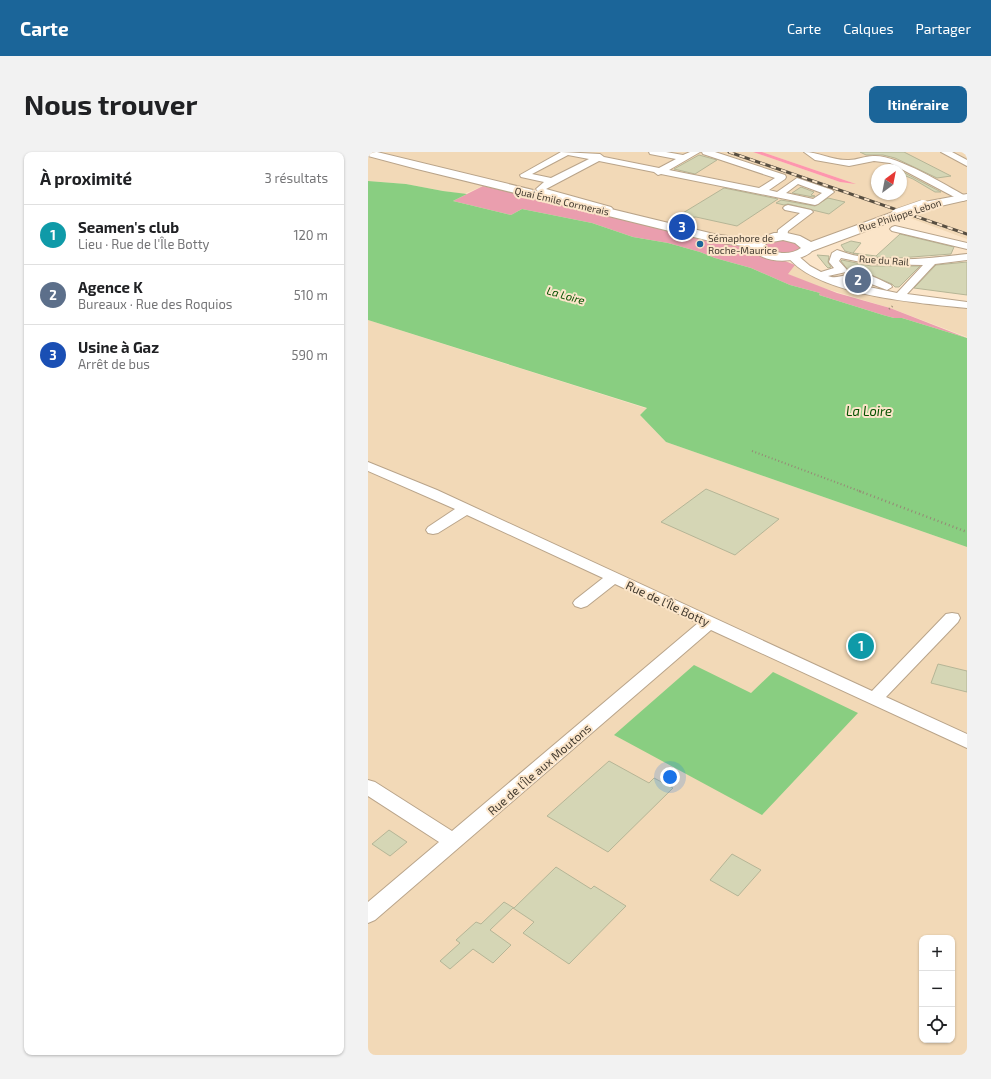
<!DOCTYPE html>
<html lang="fr">
<meta charset="utf-8">
<style>
body{margin:0;font-family:"Exo 2",sans-serif;background:#f2f2f2;color:#202124}
.controls{position:absolute;right:12px;bottom:12px;display:grid;overflow:hidden;border-radius:8px;box-shadow:0 1px 3px #0004}
.controls button{width:36px;height:36px;display:grid;place-items:center;padding:0;border:0;border-bottom:1px solid #e0e0e0;background:#fff;color:#202124;font:20px sans-serif}
.compass{position:absolute;left:503px;top:12px;width:36px;height:36px;border-radius:50%;background:#fff;box-shadow:0 1px 3px #0004;rotate:32deg}
.you{position:absolute;left:302px;top:625px;width:14px;height:14px;margin:-10px;border:3px solid #fff;border-radius:50%;background:#1a73e8;box-shadow:0 0 0 6px #1a73e833}
.badge{display:grid;place-items:center;width:26px;height:26px;border-radius:50%;background:#1b6599;color:#fff;font-size:13px;font-weight:700}
.pin{position:absolute;translate:-50% -50%;border:2px solid #fff;box-shadow:0 1px 4px #0006}
.list{margin:0;padding:0;list-style:none}
h2{display:flex;justify-content:space-between;align-items:center;height:52px;margin:0;padding:0 16px;font-size:17px}
h2 small{font-size:13px;font-weight:400;color:#757577}
.list li{display:grid;grid-template-columns:26px 1fr auto;gap:12px;align-items:center;box-sizing:border-box;height:60px;padding:0 16px;border-top:1px solid #e0e0e0}
.list b{display:block;font-size:15px;white-space:nowrap}
.list p{margin:0;font-size:13px;white-space:nowrap;color:#757577}
.list em{font-size:13px;font-style:normal;color:#757577}
.icon{flex:none;width:22px;height:22px;fill:none;stroke:currentColor;stroke-width:2;stroke-linecap:round;stroke-linejoin:round}
.map{position:relative;flex:none;width:599px;height:903px;overflow:hidden;border-radius:8px}
header{display:flex;align-items:center;gap:24px;box-sizing:border-box;height:56px;padding:0 20px;background:#1b6599;color:#fff}
header strong{font-size:19px}
nav{display:flex;gap:22px;margin-inline-start:auto;font-size:14px}
.intro{display:flex;align-items:center;justify-content:space-between;box-sizing:border-box;height:96px;padding:0 24px}
h1{margin:0;font-size:28px}
.button{padding:10px 18px;border-radius:8px;background:#1b6599;color:#fff;font-size:14px;font-weight:700}
main{display:flex;gap:24px;padding:0 24px}
aside{flex:1;background:#fff;border-radius:8px;box-shadow:0 1px 3px #0004}
.map>svg:first-child{display:block}
</style>
<header>
<strong>Carte</strong>
<nav><a>Carte</a><a>Calques</a><a>Partager</a></nav>
</header>
<div class="intro"><h1>Nous trouver</h1><a class="button">Itinéraire</a></div>
<main>
<aside>
<h2>À proximité<small>3 résultats</small></h2>
<ul class="list">
<li><span class="badge" style="background:#0f9aa8">1</span><div><b>Seamen's club</b><p>Lieu · Rue de l'Île Botty</p></div><em>120 m</em></li>
<li><span class="badge" style="background:#5c6f8a">2</span><div><b>Agence K</b><p>Bureaux · Rue des Roquios</p></div><em>510 m</em></li>
<li><span class="badge" style="background:#1a4fb4">3</span><div><b>Usine à Gaz</b><p>Arrêt de bus</p></div><em>590 m</em></li>
</ul>
</aside>
<div class="map">
<svg width="599" height="903" viewBox="0 0 599 903">
<rect width="100%" height="100%" fill="#fbe5c9"/>
<!-- built -->
<path fill="#f2d9b7" fill-rule="evenodd" d="M0,0H385L472,30L485,31L394,0H599V87L542,66L563,58L545,52L517,71L446,95L408,82L392,85L385,88L379,95L115,34L96,42L75,39L38,32L0,29ZM509,18H533V42H509Z
M429,110L459,128L505,140L599,153V185L522,156L452,135L419,122Z
M0,168L280,257L272,263L298,290L599,395V903H0ZM554,786H584V888H554Z"/>
<!-- green -->
<path fill="#ea9eae" d="M115,34L379,95L397,105L412,107L427,113L420,122L469,141L522,156L599,186L534,166H526L515,163L451,143L452,141L422,133L383,116L347,106L332,100L300,91L265,85L224,71L154,57L143,63L85,49Z
M414,88L425,90L432,93V96C423,107 405,101 395,95L398,90Z"/>
<!-- forest -->
<path fill="#fe96ae" d="M385,0H394L488,32L472,30Z"/>
<!-- water -->
<path fill="#89ce81" d="M0,29L38,32L75,39L99,42L85,49L143,63L154,57L224,71L265,85L300,91L332,100L347,106L383,116L422,133L452,141L451,143L515,163L526,166H534L599,186V395L298,290L272,263L279,256L0,168Z
M326,513L383,541L405,520L490,561L394,663L246,583Z"/>
<!-- building -->
<path fill="#d5d6b5" stroke="#b5b596" d="M492,0H536L583,24L569,26L527,6L515,3H498Z
M331,3L349,8L327,22L306,17Z
M533,19L573,40H567L545,27L533,22Z
M433,35L446,40L443,43L447,44L445,45L424,41Z
M356,36L410,47L369,74L328,65L305,67Z
M460,46L477,50L461,62L420,52L416,53L408,51L413,48L447,54Z
M532,82L586,95L583,102L531,106L504,105L488,102L477,99L473,93L483,89L493,91L485,101L508,104Z
M449,103L461,104L460,110L463,115L460,116L458,114Z
M474,108L503,114H552L531,135H527L524,132L498,121L489,120L479,121L480,118L473,109Z
M599,110V143L546,136L568,113Z
M338,337L411,367L367,403L293,370Z
M570,512L599,519V540L563,531Z
M241,609L281,631L286,626L305,636L240,700L179,664Z
M21,678L39,690L22,704L4,692Z
M364,702L393,718L370,744L342,728Z
M188,715L223,737L226,734L258,754L201,812L155,781L166,770L145,756L122,778L143,793L125,811L105,797L82,817L72,809L92,791L88,788L108,770L113,772L136,750L146,756Z"/>
<g fill="none" stroke-linecap="round" stroke-linejoin="round">
<!-- minor casing -->
<g stroke="#b9a48a" stroke-width="2">
<path id="minor" d="M193,0L232,2L236,5L291,16L308,7L282,2L281,0H298L315,3L322,0H332L301,18L391,36L407,26L335,2L334,0H347L417,23L418,25L417,27L401,38L409,40L429,26L464,38L466,40L450,52L447,53L293,22L290,23L286,20L231,9L178,37L243,55L245,57L243,59L240,60L172,42L168,37L176,30L153,25L152,23ZM200,3L221,7L183,26L164,22ZM430,32L454,41L445,47L418,41Z
M436,0C451,0 465,9 481,8C489,8 497,4 505,4C528,2 577,33 598,44L599,47L595,49L592,48L522,11L506,9L481,14L447,8Z
M573,0H584L599,8V14Z
M420,53L443,58L445,60L420,79L419,85L414,88L409,85L410,78L432,61L417,58L415,56L417,54Z
M527,74L599,91V97L524,79L522,77L524,75Z
M469,98C476,100 483,103 490,104C526,111 563,106 599,102V108L567,112L539,142L599,150V156C552,151 449,144 419,104L420,102H428L442,114L453,120L466,116L461,110L464,101ZM473,106L503,112L555,113L529,141L478,130L493,128L519,138L524,135L523,133C512,128 501,121 489,121C478,121 470,128 460,124L478,120L479,118L471,109Z
M0,310L69,338L504,539L578,462L584,461L590,462L592,466L590,470L518,545L599,582V596L343,478L7,768L0,771V750L71,690L0,644V628L7,630L84,679L330,471L247,432L219,454L213,456L207,454L205,451L207,448L235,426L99,363L70,381L65,382L60,381L58,378L60,375L87,357L0,319Z"/>
</g>
<!-- major casing -->
<g stroke="#b9a48a" stroke-width="2">
<path id="major" d="M0,0H9L346,82L387,88L406,81H419L432,84L443,90L525,60H533L535,63L533,66L444,99C431,112 393,113 383,95L346,90L49,17L0,4ZM415,88L427,91L433,96C422,104 406,102 396,94L399,91Z
M599,42V48L555,58L551,57L549,54L551,51Z"/>
</g>
<!-- path-far1 -->
<path stroke="#968875" stroke-width="2" stroke-dasharray="1 2.5" stroke-linecap="butt" d="M521,157L526,153
M384,299L494,340"/>
<!-- path -->
<path stroke="#968875" stroke-width="2.5" stroke-dasharray="1 3" stroke-linecap="butt" d="M491,339L599,380"/>
<!-- minor -->
<use href="#minor" fill="#fff" fill-rule="evenodd"/>
<!-- major -->
<use href="#major" fill="#fff" fill-rule="evenodd"/>
<!-- rail casing -->
<g stroke="#584f42" stroke-width="3">
<path id="rail" d="M361,0L599,82"/>
</g>
<!-- rail -->
<use href="#rail" stroke="#fbe5c9" stroke-width="2" stroke-dasharray="5.5" stroke-linecap="butt"/>
<!-- major-bridge casing -->
<g stroke="#b9a48a" stroke-width="13" stroke-linecap="butt">
<path id="major-bridge" d="M529,63L555,54"/>
</g>
<!-- major-bridge -->
<use href="#major-bridge" stroke="#fff" stroke-width="12"/>
</g>
<!-- markers -->
<circle fill="#1b6599" stroke="#fbe5c9" stroke-width="1.5" cx="332" cy="92" r="4"/>
<g text-anchor="middle" dominant-baseline="central" stroke-width="4" stroke-linejoin="round" paint-order="stroke">
<!-- far-street labels -->
<g font-size="10" fill="#433b30" stroke="#fbe5c9">
<text transform="translate(194 49) rotate(13)">Quai Émile Cormerais</text>
<text transform="translate(532 63) rotate(-18)">Rue Philippe Lebon</text>
<text transform="translate(516 108) rotate(4)">Rue du Rail</text>
</g>
<!-- far-poi labels -->
<g font-size="10" fill="#433b30" stroke="#fbe5c9" text-anchor="start">
<text x="340" y="86">Sémaphore de<tspan x="340" dy="12">Roche-Maurice</tspan></text>
</g>
<!-- far-water labels -->
<g font-size="11" font-style="italic" fill="#055000" stroke="#fbe5c9">
<text transform="translate(198 143) rotate(16)">La Loire</text>
</g>
<!-- street labels -->
<g font-size="12" fill="#433b30" stroke="#fbe5c9">
<text transform="translate(300 451) rotate(25)">Rue de l'Île Botty</text>
<text transform="translate(171 617) rotate(-41)">Rue de l'Île aux Moutons</text>
</g>
<!-- water labels -->
<g font-size="13" font-style="italic" fill="#055000" stroke="#fbe5c9">
<text x="501" y="259">La Loire</text>
</g>
</g>
</svg>
<div class="controls">
<button>+</button>
<button>−</button>
<button><svg class="icon" aria-label="locate" viewBox="0 0 24 24"><circle cx="12" cy="12" r="6"/><path d="M12 2v4M12 18v4M2 12h4M18 12h4"/></svg></button>
</div>
<svg class="compass" viewBox="-18 -18 36 36"><path d="M0-13l5 13h-10z" fill="#e53935"/><path d="M0 13l5-13h-10z" fill="#757577"/></svg>
<div class="you"></div>
<div class="pin badge" style="left:493px;top:494px;background:#0f9aa8">1</div>
<div class="pin badge" style="left:490px;top:128px;background:#5c6f8a">2</div>
<div class="pin badge" style="left:314px;top:75px;background:#1a4fb4">3</div>
</div>
</main>
